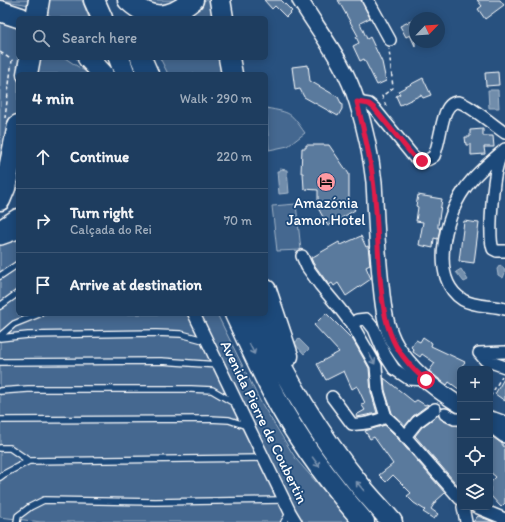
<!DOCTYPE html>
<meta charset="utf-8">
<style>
body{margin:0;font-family:Itim,sans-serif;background:#264465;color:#f1f3f6}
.controls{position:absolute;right:12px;bottom:12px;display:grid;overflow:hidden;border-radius:6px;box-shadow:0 2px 10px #0003}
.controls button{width:36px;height:36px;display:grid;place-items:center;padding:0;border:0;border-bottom:1px solid #3c5674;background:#1e3d5f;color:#f1f3f6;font:20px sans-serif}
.compass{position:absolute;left:409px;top:12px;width:36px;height:36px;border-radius:50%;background:#1e3d5f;box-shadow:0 2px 10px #0003;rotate:65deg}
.stop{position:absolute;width:12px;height:12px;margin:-9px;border:3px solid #e11d48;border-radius:50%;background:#fff}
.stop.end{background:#e11d48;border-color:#fff;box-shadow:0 1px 4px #0008}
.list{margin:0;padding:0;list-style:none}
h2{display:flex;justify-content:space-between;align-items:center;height:52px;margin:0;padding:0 16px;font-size:17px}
h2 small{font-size:13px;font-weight:400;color:#a1aebd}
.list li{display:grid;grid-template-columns:26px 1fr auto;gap:12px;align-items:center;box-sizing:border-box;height:64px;padding:0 16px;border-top:1px solid #3c5674}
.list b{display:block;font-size:15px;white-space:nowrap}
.list p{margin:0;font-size:13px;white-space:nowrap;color:#a1aebd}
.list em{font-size:13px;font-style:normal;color:#a1aebd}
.icon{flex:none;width:22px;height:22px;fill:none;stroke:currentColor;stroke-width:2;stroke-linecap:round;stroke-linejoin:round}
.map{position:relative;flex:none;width:505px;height:522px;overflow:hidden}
.search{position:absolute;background:#1e3d5f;box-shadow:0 2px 10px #0003;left:16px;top:16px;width:252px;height:44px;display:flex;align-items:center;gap:10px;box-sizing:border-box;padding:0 14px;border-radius:6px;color:#a1aebd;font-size:15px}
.panel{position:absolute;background:#1e3d5f;box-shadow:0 2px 10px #0003;left:16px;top:72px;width:252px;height:244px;border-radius:6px}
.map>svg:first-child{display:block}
</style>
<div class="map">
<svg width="505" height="522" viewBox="0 0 505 522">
<rect width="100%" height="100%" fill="#28517f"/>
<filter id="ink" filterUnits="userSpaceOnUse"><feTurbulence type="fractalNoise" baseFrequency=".025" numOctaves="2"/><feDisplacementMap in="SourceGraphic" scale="8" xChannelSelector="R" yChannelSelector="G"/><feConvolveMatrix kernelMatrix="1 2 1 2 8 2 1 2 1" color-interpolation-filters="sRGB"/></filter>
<g filter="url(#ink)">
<!-- green -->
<path fill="#446890" stroke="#a2b4c8" d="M0,0H31L30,5Z
M46,0H82L89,18H53L45,12Z
M143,0H181C166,7 157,11 143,0Z
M205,0H211L214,18H186Z
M0,22L18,27V58H65L89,74H18V189L0,201Z
M160,58H221L224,74H168Z
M266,108C292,113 290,112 305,133L288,146L269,150Z
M296,204L301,250L277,251L272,206Z
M18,230V314H217L260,401L296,459L351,522H41L0,517V243Z"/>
<!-- water -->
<path fill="#718dab" stroke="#aabbcd" d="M488,90H498L499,108H489Z
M280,169L287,170L289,193L279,194L277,171H280Z
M500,265L504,268L505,273L503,278L498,275L497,269Z
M461,269L468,280L464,282L456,272Z
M299,339L309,349L304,354L294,343Z"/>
<!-- building -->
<path fill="#5a7a9d" stroke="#fff" d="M264,0H281L292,11L286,17L275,6L272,9Z
M338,0H361L370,18L360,23L367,39L370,37L382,62L386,81L377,85L364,59L360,61L353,46L359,43L356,37L358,36Z
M477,0H500L504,5L485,19L478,9L482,6Z
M415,19V46L410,35L406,37L400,26Z
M308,65L310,81L338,97L342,105V109L338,116L304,97L300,89L295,90L292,67Z
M498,72L499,85L486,86L485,73Z
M423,78L431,95L423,98L421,95L400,105L396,96L400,94L398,91Z
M483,129V136H493L494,147H484L485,154L471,155V145H466L465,137H470V130Z
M306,145H329L349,174V201L355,210L328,226L318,208V190L304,189L303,173H301L302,148H306Z
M418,195L442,199L438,225V228H440L438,239L434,238L433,248L419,245L423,222L416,221L418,207L416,206Z
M464,221L479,223L474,263L459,261Z
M361,236L366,247L368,246L370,265L366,267L371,279L346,296L338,283L334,286L332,283L329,285L313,263L311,258L339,242L341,245Z
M326,313L353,340L369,368L371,392L377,413L357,417L356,415L365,410L361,404L365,403L357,386L352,389L344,371L326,380L317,364L339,352L314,325Z
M423,337L432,343L431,346L465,362L460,368V390L449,382L447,385L439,379L429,371L435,363L422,354L420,357L413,352L414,350L411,347L416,340L420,342Z
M505,377V401L495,394Z
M384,378L414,402L417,400L425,405L427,404L428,405L413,416L405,426L392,413L385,390Z
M438,415L442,420L452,425L460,426V488L415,436L422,427Z
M385,425L393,433L445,493L436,501L431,509L438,514L434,519L423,512L425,510L414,503L407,496L411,493L393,475L386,482L379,475L393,464L374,437L370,439L365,431Z
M490,435L501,443L505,448V503L501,507L490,495V483L496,477L490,472Z
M478,516L494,522H473Z"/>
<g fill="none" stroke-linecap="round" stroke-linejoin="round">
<!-- lane casing -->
<g stroke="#fff" stroke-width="8">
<path id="lane" d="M0,276L18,264
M0,306L18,293
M0,336L14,324L39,314
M0,338L28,335L156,333L181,334L207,341
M0,362L161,361L218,365
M0,391L28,389H191L212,390L236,404
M0,420L210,419L229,420L247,426
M0,448H10L29,461L263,458
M0,477L4,474L29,461
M17,522L18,516L30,507L44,500L155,502L284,500
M284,522L290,512"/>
</g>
<!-- street casing -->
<g stroke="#fff" stroke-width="14">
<path id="street" d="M368,0L390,40
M357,102L369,104L374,108L413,156C421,162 426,162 434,156C439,144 440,130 444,117C446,110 450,102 458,102C467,103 496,127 505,133
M505,149C490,162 475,174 464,190C445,217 429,279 463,300C475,307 492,305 505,309
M502,152C500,157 498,162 497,167C493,181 488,237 493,249L497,251H505
M1,239L18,233
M302,256L307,267L320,285L340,309L353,326L371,357L376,366L378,391L386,417L398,428L460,499
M194,314L290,512L296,522
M353,326L357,320L366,319L374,329L385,355L394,369L409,379L426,380
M505,352L479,353L485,360L505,367
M332,397L352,424C364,425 374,422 386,417
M445,414L455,419H460
M490,417L494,418L505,422
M405,437L417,422L435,409
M463,507L466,522
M476,507L505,519"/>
</g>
<!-- secondary casing -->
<g stroke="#fff" stroke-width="18">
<path id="secondary" d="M300,0C320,33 346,65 357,102C365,128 371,156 374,182C376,217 377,251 381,285C383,305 385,328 396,346C411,371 436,390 460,405
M490,424L505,435"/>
</g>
<!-- highway casing -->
<g stroke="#fff" stroke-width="23">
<path id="highway" d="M94,0L102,18
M128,0C151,21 169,20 193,0
M220,0L223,18
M0,11L21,18
M36,18L39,0
M88,58L103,74
M119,58L125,74
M141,58L148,74
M229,58L232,74
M27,74L30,58
M0,200L5,188L18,125
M0,231L18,219
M266,290L288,356
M235,314C248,342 261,370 275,397C299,442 330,483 364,522
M255,314C283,374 316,431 358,483C369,497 381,509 392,522"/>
</g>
<!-- path -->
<path stroke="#fff" stroke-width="1.5" stroke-dasharray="4 3" stroke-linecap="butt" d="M0,52L12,60L5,118
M386,106L382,96L393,88L389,49
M490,397L502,376"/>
<!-- lane -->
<use href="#lane" stroke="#1f4a7a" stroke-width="5.5"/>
<!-- street -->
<use href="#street" stroke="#1f4a7a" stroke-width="11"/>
<!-- secondary -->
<use href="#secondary" stroke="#1f4a7a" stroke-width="15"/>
<!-- highway -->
<use href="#highway" stroke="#1f4a7a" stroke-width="20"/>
</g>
<!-- one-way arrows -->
<defs><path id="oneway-shaft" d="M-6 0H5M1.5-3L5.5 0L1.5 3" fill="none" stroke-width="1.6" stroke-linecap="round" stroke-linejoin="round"/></defs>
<g stroke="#7992af">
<use href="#oneway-shaft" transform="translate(252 349) rotate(64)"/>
<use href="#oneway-shaft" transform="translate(372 359) rotate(61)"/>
<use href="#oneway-shaft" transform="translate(316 462) rotate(54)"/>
<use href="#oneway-shaft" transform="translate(360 486) rotate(-130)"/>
</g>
</g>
<g fill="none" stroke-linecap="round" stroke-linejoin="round" filter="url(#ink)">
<!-- route -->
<path stroke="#e11d48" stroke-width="5" d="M422,161L413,156L374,108L369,104L357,102C363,128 370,154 373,180C378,215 377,251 381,287C383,307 386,328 396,346C403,358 415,372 426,380"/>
</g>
<!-- icons -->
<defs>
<g id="hotel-disc" transform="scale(1)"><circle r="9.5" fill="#ff9aa2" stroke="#1f4a7a"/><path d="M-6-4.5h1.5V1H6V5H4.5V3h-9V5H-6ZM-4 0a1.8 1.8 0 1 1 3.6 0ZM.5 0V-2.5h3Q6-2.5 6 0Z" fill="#111"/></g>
</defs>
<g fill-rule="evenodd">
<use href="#hotel-disc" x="326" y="182"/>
</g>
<g text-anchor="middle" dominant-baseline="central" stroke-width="3.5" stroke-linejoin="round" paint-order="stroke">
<!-- poi labels -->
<g font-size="15" fill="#fff" stroke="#1f4a7a">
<text x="326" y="203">Amazónia<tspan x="326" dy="17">Jamor Hotel</tspan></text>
</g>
<!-- street labels -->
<g font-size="15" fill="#fff" stroke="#1f4a7a">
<text transform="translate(264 422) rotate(64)">Avenida Pierre de Coubertin</text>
</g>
</g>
</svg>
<div class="controls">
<button>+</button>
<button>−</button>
<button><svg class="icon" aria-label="locate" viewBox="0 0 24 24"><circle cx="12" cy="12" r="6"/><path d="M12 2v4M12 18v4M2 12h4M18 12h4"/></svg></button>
<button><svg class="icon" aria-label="layers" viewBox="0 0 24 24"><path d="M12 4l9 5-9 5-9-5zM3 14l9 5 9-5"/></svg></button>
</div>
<svg class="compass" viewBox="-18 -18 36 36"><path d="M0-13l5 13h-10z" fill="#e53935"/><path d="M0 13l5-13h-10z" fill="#a1aebd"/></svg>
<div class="stop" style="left:426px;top:380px"></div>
<div class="stop end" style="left:422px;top:161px"></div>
<div class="search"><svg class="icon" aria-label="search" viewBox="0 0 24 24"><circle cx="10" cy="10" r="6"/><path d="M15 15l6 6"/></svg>Search here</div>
<section class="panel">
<h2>4 min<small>Walk · 290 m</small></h2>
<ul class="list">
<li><svg class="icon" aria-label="ahead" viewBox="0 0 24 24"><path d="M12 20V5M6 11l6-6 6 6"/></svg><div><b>Continue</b></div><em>220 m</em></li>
<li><svg class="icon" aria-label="right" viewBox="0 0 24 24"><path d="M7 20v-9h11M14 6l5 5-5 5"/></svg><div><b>Turn right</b><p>Calçada do Rei</p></div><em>70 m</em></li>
<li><svg class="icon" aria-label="arrive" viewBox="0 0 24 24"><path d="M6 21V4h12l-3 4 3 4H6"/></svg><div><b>Arrive at destination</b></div></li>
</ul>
</section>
</div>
